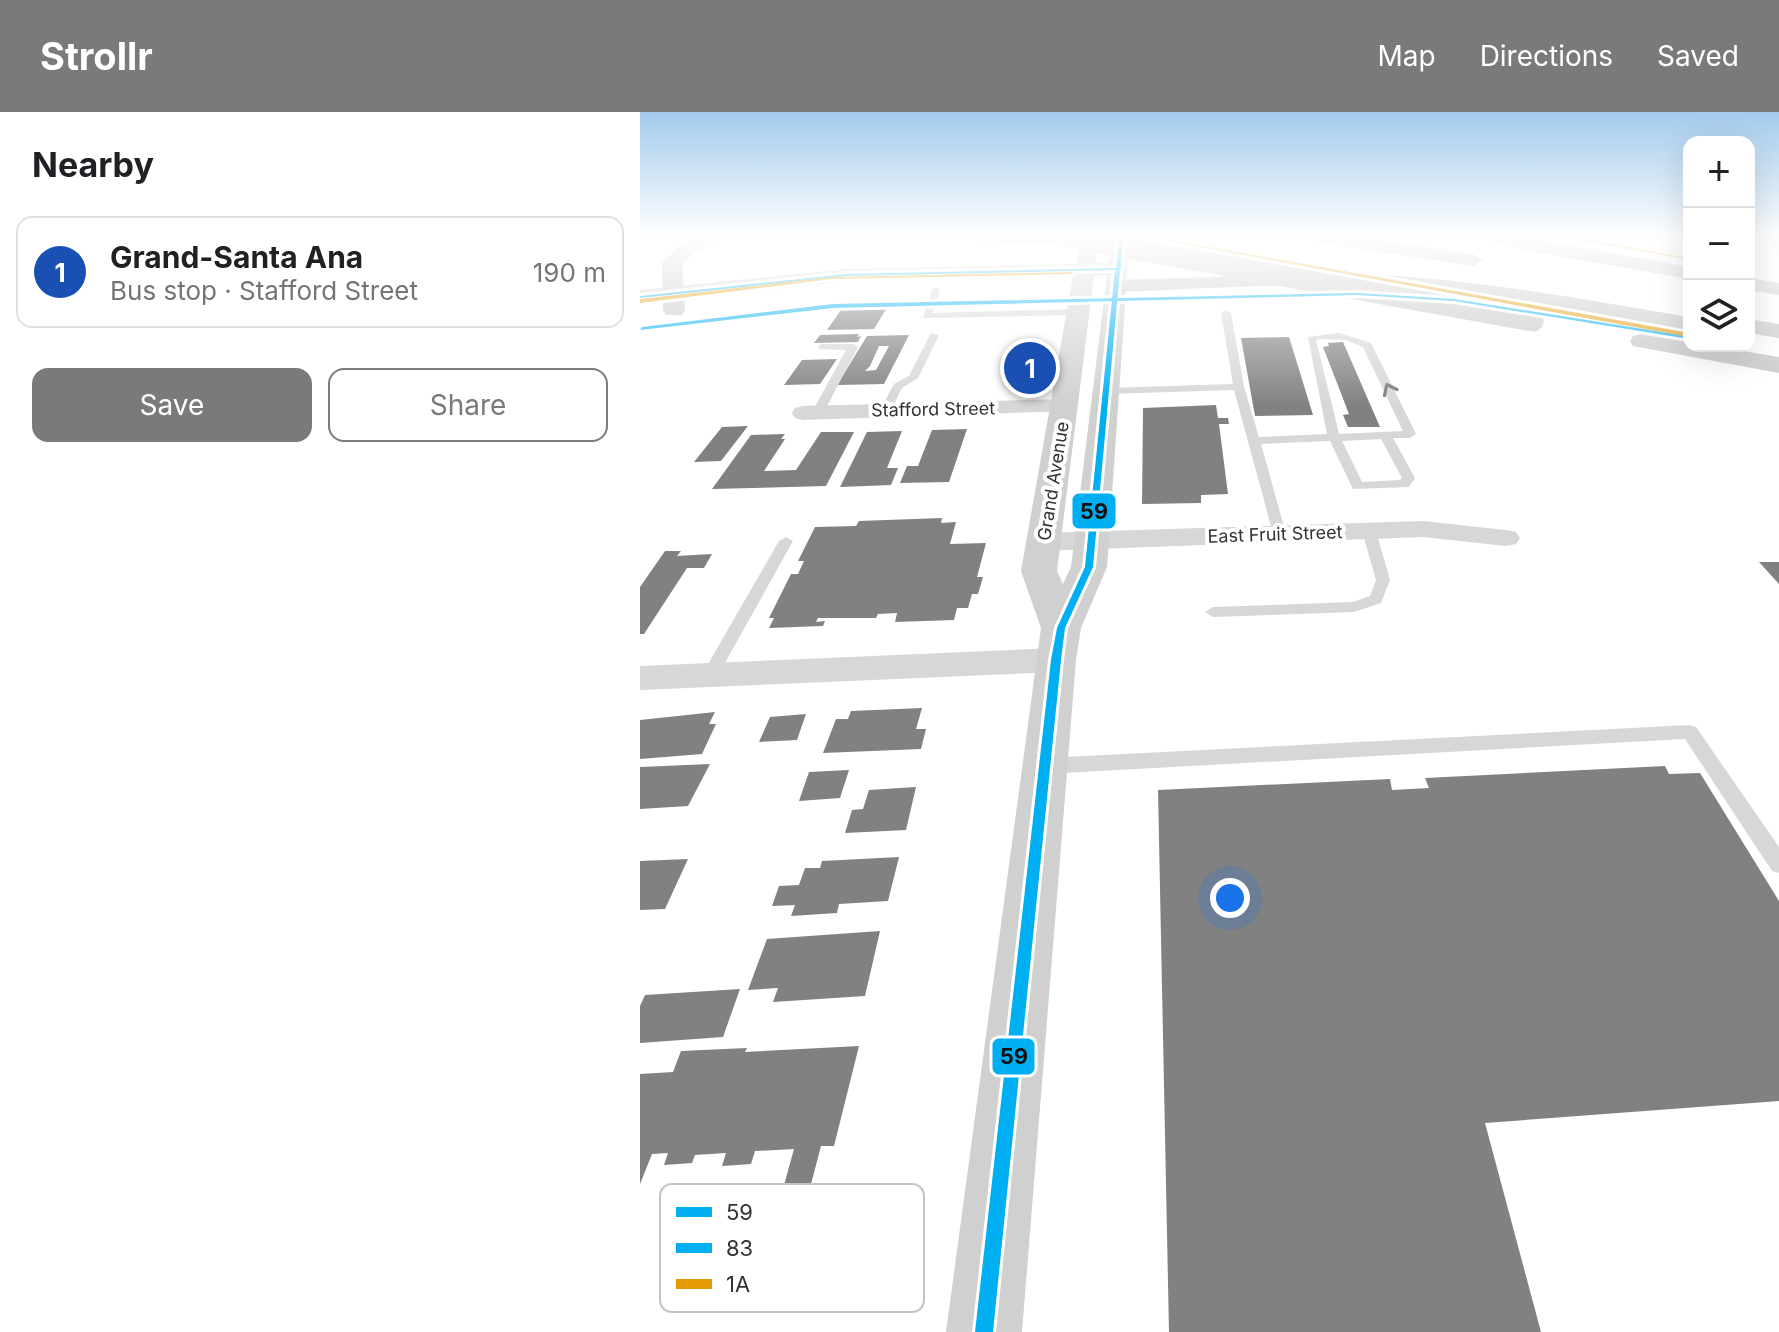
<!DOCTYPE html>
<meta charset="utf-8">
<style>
body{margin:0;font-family:Inter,sans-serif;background:#f6f6f6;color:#202124}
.controls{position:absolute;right:24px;top:24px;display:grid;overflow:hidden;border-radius:16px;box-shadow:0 8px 32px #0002}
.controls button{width:72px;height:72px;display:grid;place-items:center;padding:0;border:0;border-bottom:2px solid #e0e0e0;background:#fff;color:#202124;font:40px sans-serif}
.you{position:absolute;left:590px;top:786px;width:28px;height:28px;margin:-20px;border:6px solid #fff;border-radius:50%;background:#1a73e8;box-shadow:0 0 0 12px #1a73e833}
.badge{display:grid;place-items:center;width:52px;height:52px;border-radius:50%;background:#7a7a7a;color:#fff;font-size:26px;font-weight:700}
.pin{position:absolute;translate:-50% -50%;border:4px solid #fff;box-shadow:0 2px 8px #0006}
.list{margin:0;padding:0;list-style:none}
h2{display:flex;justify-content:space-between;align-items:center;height:104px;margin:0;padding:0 32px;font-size:34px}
h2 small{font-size:26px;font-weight:400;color:#757577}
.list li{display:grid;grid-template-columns:52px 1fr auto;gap:24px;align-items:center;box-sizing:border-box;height:112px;margin:0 16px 16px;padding:0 16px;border:2px solid #e0e0e0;border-radius:16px}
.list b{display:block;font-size:30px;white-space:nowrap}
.list p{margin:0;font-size:26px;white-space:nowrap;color:#757577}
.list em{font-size:26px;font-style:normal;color:#757577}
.actions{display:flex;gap:16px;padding:24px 32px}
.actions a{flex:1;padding:18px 0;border:2px solid #7a7a7a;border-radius:16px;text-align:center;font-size:28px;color:#7a7a7a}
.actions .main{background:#7a7a7a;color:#fff}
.icon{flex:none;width:44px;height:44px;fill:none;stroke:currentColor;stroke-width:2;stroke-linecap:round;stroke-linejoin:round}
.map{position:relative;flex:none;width:1139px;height:1220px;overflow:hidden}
header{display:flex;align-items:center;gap:48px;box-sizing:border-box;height:112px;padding:0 40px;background:#7a7a7a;color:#fff}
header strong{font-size:38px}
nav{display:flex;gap:44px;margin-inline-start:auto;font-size:28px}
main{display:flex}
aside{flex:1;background:#fff}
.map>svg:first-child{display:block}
</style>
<header>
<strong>Strollr</strong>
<nav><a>Map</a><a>Directions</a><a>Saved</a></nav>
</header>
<main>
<aside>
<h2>Nearby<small></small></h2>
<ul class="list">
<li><span class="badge" style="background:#1a4fb4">1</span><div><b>Grand-Santa Ana</b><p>Bus stop · Stafford Street</p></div><em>190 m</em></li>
</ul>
<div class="actions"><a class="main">Save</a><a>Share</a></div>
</aside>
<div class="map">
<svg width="1139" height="1220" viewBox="0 0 1139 1220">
<rect width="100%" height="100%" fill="#fff"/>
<!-- building -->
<path fill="#818181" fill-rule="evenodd" d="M207,189H251L234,217L187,218Z
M219,222L217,225L221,224L218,230L174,231L180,223Z
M269,223L244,272L197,273L227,224ZM239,234H249L236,258L225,259L230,254Z
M649,225L673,303L615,304L601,226Z
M703,230L740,315H708L703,303L709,302L683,235L689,234L688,231Z
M197,247L180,272L144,273L162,248Z
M576,293L578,306H588L589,312H579L588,382L561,383V391L502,392L503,296Z
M108,314L81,349L54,350L82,315Z
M327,317L309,370L260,371L267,354H278L292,318Z
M262,319L247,356H258L251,373L200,375L227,320Z
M181,320H214L186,374L72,377L111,323L145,322L141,327H145L124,359L156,358Z
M302,406L301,411L316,410L310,432L346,431L337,465H343L338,482H332L328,496H317L314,508L255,510L257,501L238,502L236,506H178L176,510L185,509L183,514L129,516L134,506H129L151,462H158L164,449H158L175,415L216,414L219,409Z
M25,439H41L37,444L72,442L64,456H47L4,522H0V475Z
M1119,450H1139V472Z
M282,596L276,617H286L281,637L183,641L196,607H208L211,599Z
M75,600L69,612H76L62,642L0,647V608Z
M166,602L157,628L119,630L130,605Z
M70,652L48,694L0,697V655Z
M1025,654L1029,662L1060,661L1139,789V989L845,1011L901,1220H529L518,678L750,667L752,678L789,676L785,666Z
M209,658L200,686L159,689L169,660Z
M276,675L266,718L205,721L212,698L223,697L229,678Z
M259,745L248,789L199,792L197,801L151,804L155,793L132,794L139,774L159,773L165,756H180L182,749Z
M48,747L25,797L0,798V749Z
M240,819L225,884L133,890L138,876L108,878L127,827Z
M100,877L83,925L0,931V894L5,883Z
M219,934L194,1034H181L166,1091L185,1090L166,1164L148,1165L145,1174L38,1181L69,1088L141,1084L154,1037L115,1039L111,1052L82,1054L86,1041L55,1043L52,1051L24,1053L28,1041L12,1042L0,1072V962L33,960L41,939L107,936L105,940Z"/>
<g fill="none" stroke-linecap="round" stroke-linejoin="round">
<!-- service -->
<path fill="#d7d7d7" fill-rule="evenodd" d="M296,175L300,178L292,201L438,197L443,200L438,203L283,206L292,178Z
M586,198L591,201L604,275L619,325L687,322L668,225L699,221L731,231L776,322L770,326H753L775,366L769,375L713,377L690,329L621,332L646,422L644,425H634L594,278L467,282L462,279L467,276L593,272L581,201ZM684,227L706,228L723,235L763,319L699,322L676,228ZM741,327L762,366L760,368L722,370L702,329Z
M291,221L299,223L278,266L262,276L250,300H242L240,298L254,272L269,264Z
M183,232H213L218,235L184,300L178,303L172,300L206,238L179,237V233Z
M729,415L736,419L750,468L741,491L714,500L573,505L565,500L573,495L713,490L730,484L736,468L722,419Z
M146,425L153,429L76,567H64L62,563L64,559L139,429Z
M1050,613L1056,615L1139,735V761L1132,759L1045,627L405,662L398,659L396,654L398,649L405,646Z"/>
<!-- minor -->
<path fill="#d7d7d7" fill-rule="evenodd" d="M1003,123H1026L1014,129H1004Z
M1116,123L1139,126V138Z
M424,287L432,289L435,294L432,299L163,308L155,306L152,301L155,296L163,294Z
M783,409L866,418L876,420L880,426L876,432L866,434L783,425L403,439L393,436L389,430L393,424L403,421Z
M416,536L428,540L433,548L428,556L416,560L0,578V554Z"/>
<!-- secondary -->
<path fill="#d0d0d0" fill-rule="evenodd" d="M472,123H490L467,455L441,516L436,548L382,1220H306L401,516L381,459L433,164L207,169L0,192V178L207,157L436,152L440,130L449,124L458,130L456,151H468ZM467,163L431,455L423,472L417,459L454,164Z"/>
<!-- motorway -->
<path fill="#c4c4c4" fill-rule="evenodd" d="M62,123H88L56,139L42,152L45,198L42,203H26L23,198L22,151L42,131Z
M326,123H411L413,127L404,133L335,129Z
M661,123H708L833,142L843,148L833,154L670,129Z
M841,123H873L1049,155V167L889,139L843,127Z
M698,161C817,164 932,185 1049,205V219C957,202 865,183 771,176C674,169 576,176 478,180L467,174L478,168Z
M1109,166L1139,171V183L1109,178Z
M1109,207L1139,212V226L1109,221Z
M1002,222L1049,230V234H1073L1139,245V261L993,234L990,229L993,224Z"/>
<!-- motorway-bridge -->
<path stroke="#c4c4c4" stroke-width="21" d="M417,123L893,209"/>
<!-- bus-1 casing -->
<g stroke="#fff" stroke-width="6">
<path id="bus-1" d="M479,123H483L481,157L480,158L453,455L425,516L421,548L353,1220H335L411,548L417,516L445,455L475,158L207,164L0,186V184L207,162L476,156Z"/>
</g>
<!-- bus-2 casing -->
<g stroke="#fff" stroke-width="6">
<path id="bus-2" d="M718,181L814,187L1047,224L1049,225V227L814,189L718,183L193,196L0,218L2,215L193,192Z"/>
</g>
<!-- bus-3 casing -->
<g stroke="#fff" stroke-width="6">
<path id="bus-3" d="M494,123H504L1049,221V225Z
M912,123H922L1049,146V148Z
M431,160L433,162L192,167L0,191V187L192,165Z"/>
</g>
<!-- bus-1 -->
<use href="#bus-1" fill="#00aff2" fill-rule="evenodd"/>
<!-- bus-2 -->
<use href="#bus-2" fill="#00aff2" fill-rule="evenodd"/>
<!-- bus-3 -->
<use href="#bus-3" fill="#e39a05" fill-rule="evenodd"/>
</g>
<!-- one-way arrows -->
<defs><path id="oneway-chevron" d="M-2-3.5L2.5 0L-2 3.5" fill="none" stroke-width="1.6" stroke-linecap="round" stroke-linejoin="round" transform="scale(2)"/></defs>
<use stroke="#7d7d7d" href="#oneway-chevron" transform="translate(749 277) rotate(-116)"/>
<!-- sky -->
<linearGradient id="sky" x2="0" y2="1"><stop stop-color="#a3caec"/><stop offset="0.42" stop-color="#fff"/><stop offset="1" stop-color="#fff" stop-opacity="0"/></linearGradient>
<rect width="1139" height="294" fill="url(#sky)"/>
<g text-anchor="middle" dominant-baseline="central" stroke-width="8" stroke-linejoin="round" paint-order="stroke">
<!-- far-street labels -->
<g font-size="18" fill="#333" stroke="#fff">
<text transform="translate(293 297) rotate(-1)">Stafford Street</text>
<text transform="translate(413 369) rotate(-81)">Grand Avenue</text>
<text transform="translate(635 422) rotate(-2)">East Fruit Street</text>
</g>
</g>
<!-- legend -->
<rect x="20" y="1072" width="264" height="128" rx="12" fill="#fff" stroke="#c2c2c2" stroke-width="2"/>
<rect x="36" y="1095" width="36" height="10" fill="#00aff2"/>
<rect x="36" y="1131" width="36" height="10" fill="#00aff2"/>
<rect x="36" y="1167" width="36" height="10" fill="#e39a05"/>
<g font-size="22" fill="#333">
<text x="86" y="1108">59</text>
<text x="86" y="1144">83</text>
<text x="86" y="1180">1A</text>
</g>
<g stroke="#fff" stroke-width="3">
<rect x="431" y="380" width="46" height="38" rx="8" fill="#00aff2"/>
<rect x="351" y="925" width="45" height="39" rx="8" fill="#00aff2"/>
</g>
<g font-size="22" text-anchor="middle" font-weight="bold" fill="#111">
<text x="454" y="407">59</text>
<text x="374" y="952">59</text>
</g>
</svg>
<div class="controls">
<button>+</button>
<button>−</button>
<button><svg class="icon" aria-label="layers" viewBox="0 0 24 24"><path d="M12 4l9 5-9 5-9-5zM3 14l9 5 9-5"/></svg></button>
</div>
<div class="you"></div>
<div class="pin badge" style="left:390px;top:256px;background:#1a4fb4">1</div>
</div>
</main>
